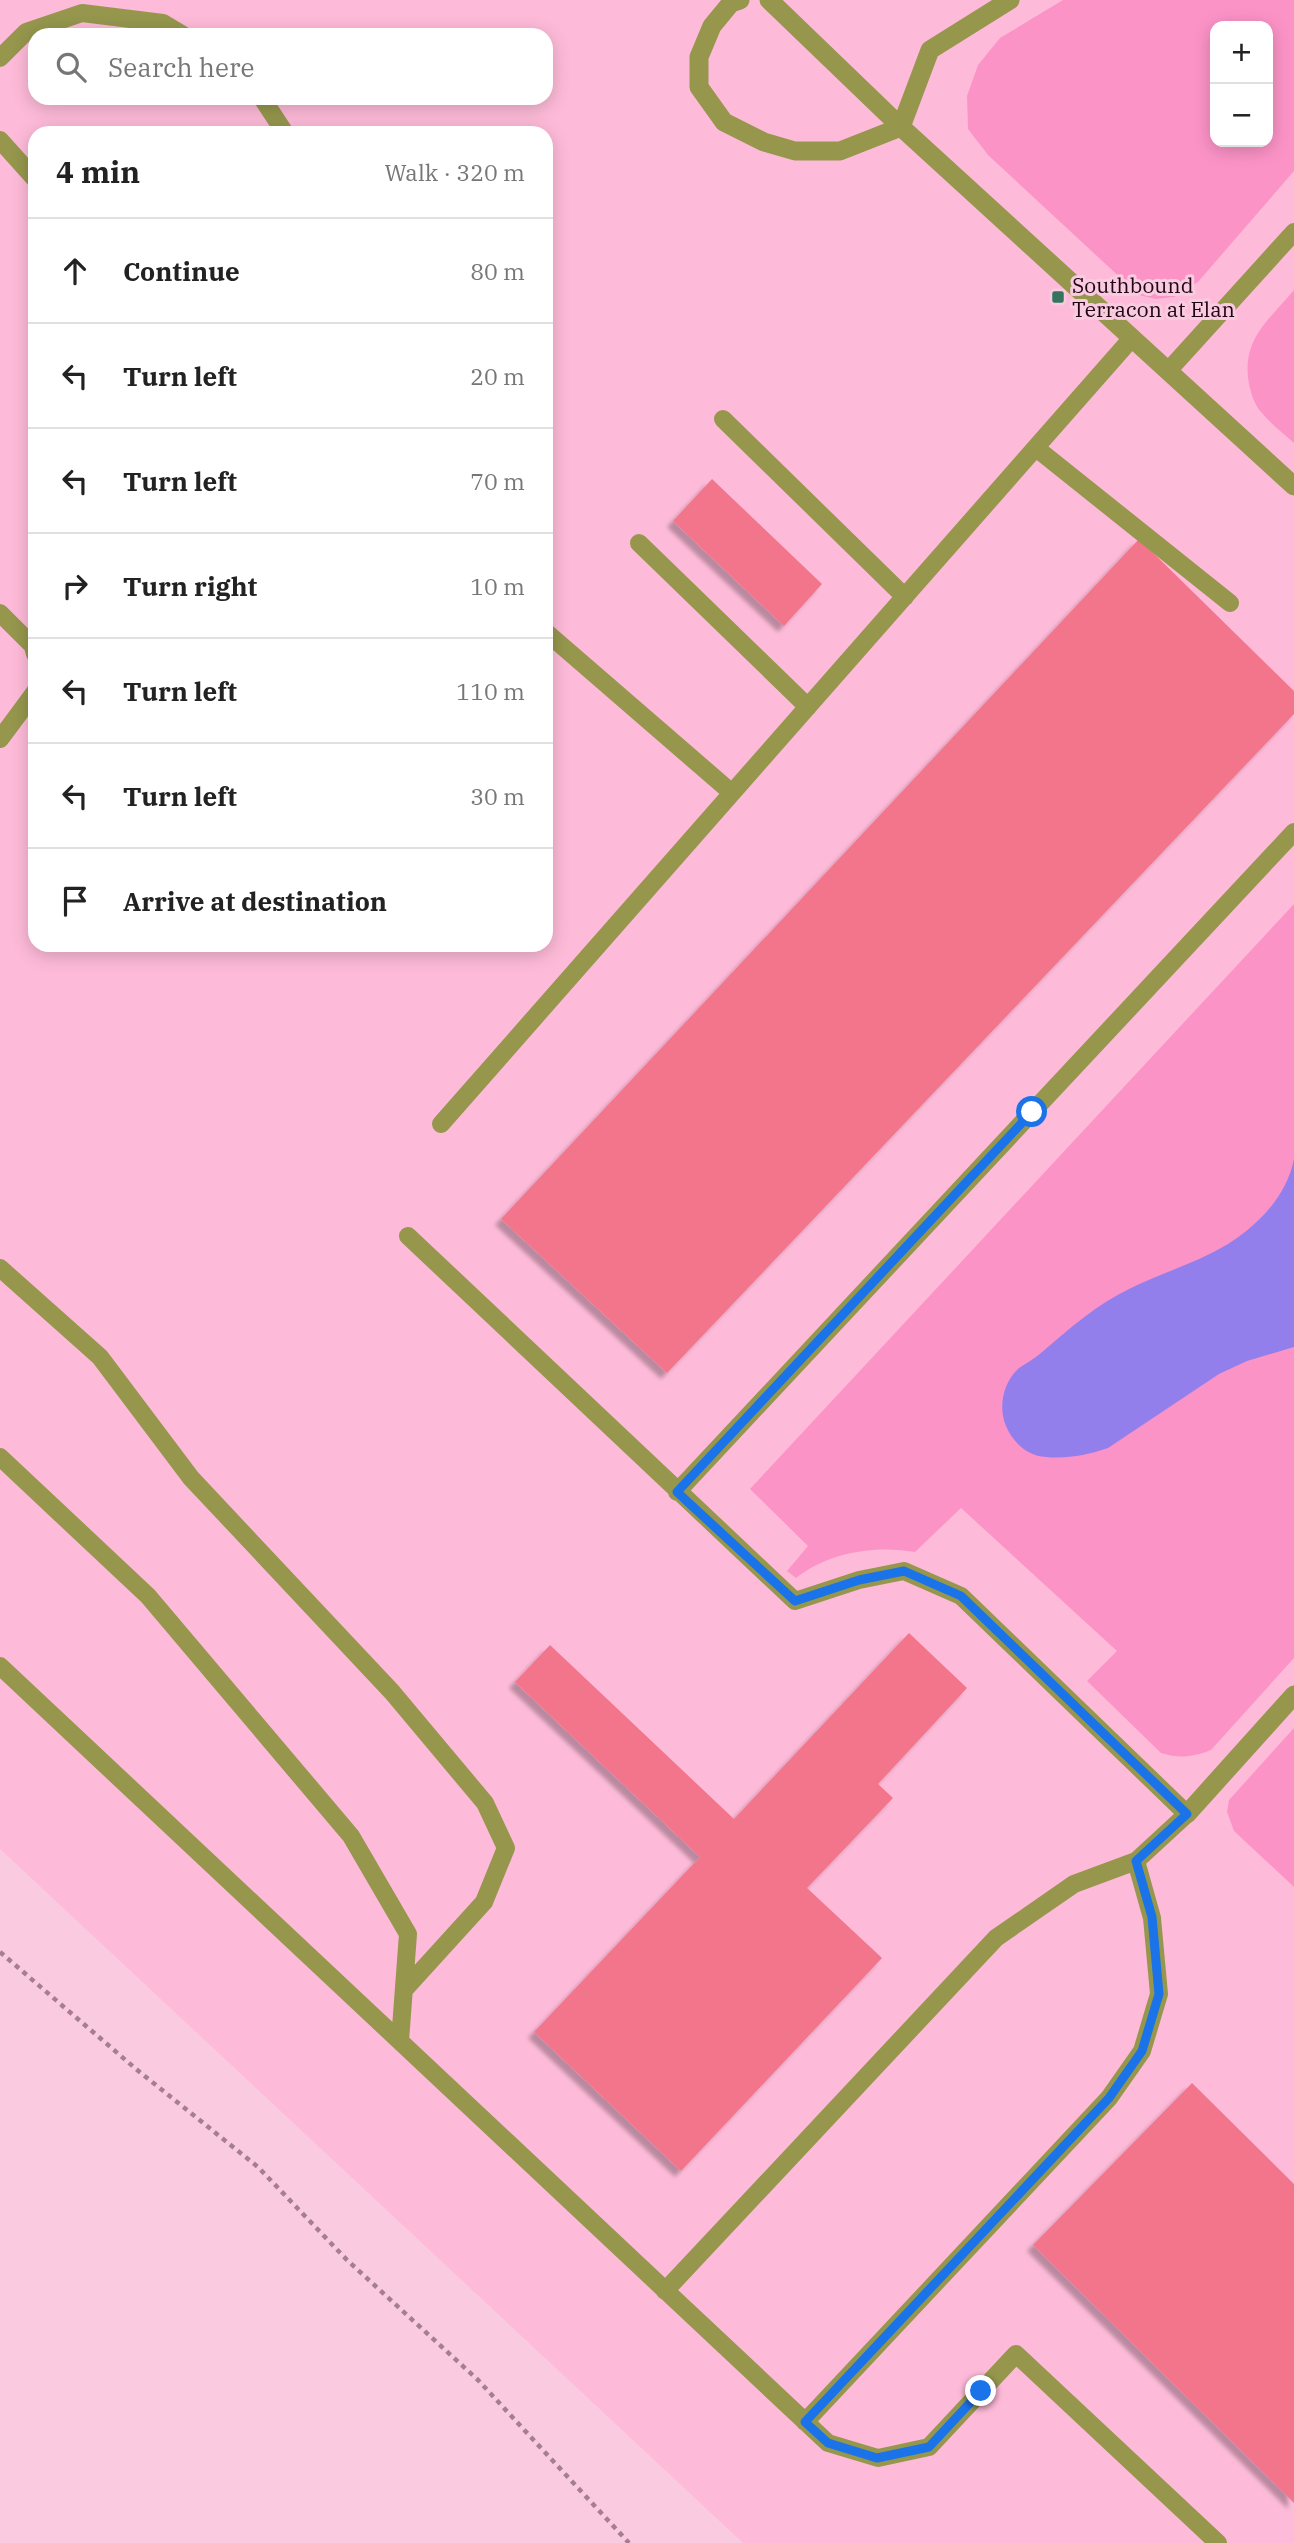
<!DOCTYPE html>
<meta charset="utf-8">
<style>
body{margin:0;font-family:"IBM Plex Serif",serif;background:#f2f2f2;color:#222}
.controls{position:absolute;right:21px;top:21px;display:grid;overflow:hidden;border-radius:14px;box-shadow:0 4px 18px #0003}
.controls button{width:63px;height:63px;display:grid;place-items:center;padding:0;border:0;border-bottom:2px solid #e0e0e0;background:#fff;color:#222;font:35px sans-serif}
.stop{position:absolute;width:21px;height:21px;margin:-16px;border:5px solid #1a73e8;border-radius:50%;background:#fff}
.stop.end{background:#1a73e8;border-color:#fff;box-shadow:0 2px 7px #0008}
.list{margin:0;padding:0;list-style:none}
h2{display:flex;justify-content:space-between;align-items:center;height:91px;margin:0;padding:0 28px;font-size:30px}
h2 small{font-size:23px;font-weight:400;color:#767676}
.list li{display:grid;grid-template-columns:46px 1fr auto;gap:21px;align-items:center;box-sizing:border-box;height:105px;padding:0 28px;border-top:2px solid #e0e0e0}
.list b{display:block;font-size:26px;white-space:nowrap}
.list em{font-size:23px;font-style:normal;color:#767676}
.icon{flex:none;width:38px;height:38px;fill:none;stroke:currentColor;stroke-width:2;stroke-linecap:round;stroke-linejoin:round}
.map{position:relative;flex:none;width:1294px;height:2543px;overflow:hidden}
.search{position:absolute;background:#fff;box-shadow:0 4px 18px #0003;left:28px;top:28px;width:525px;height:77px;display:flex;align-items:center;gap:18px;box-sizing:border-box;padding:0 24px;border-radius:21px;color:#767676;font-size:26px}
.panel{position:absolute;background:#fff;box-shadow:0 4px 18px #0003;left:28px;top:126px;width:525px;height:826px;border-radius:21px}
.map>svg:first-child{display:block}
</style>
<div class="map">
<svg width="1294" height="2543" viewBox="0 0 1294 2543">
<defs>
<filter id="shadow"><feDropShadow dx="-6" dy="6" stdDeviation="2" flood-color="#0004"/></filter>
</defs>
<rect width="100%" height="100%" fill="#facbe0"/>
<!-- built -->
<path fill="#febbd9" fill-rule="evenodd" d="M0,0H1294V2543H743L0,1849ZM1215,26H1268V142H1215ZM35,35H546V98H35ZM35,133H546V945H35Z"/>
<!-- green -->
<path fill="#fc93c7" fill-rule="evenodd" d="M1063,0H1294V171L1198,282L1174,297L1156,299L1139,295L988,155L968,129L967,96L978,65L1000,38ZM1268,26V142H1215V26Z
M1294,290V443C1284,434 1271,424 1262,413C1255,406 1251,394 1249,384C1241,340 1268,321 1294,290Z
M1294,904V1658L1211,1750C1193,1757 1180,1759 1161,1753L1087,1681L1117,1651L961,1508L915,1552C875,1545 829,1552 796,1578L787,1571L808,1546L750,1489Z
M1294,1728V1887L1234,1831L1227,1812L1229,1800Z"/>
<!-- water -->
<path fill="#937fec" d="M1294,1159V1347L1247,1361L1219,1374L1108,1448C1088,1455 1067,1459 1046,1457C1028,1456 1013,1443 1006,1426C998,1407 1003,1382 1019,1368C1026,1363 1034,1359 1041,1353C1069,1329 1097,1304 1131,1288C1168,1270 1213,1258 1245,1232C1269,1213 1288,1189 1294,1159Z"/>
<!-- building -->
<path fill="#f3748c" filter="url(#shadow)" d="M712,479L822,584L784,626L673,521Z
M1139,539L1294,691V714L667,1373L501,1219Z
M909,1633L967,1688L878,1784L893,1798L807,1888L882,1958L681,2171L534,2032L700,1857L515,1682L550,1645L734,1819Z
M1192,2083L1294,2184V2503L1033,2245Z"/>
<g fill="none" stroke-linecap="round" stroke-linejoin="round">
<!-- path -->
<path stroke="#a57e90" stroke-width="4.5" stroke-dasharray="5 5" stroke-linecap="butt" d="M0,1952L136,2069L258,2167L347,2260L478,2380L629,2543"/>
<!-- service -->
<path stroke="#96974d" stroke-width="18" d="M0,58L26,32L82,13L163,23L183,35
M262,98L285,133
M0,140L35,179
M1168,371L1294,232
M723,419L905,597
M1036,448L1230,603
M639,543L808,707
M0,613L33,646L35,654
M546,632L732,793
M0,739L35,692
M441,1124L1132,338
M408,1236L795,1601L859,1580L904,1571L961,1596L1187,1814L1136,1861L1074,1884L996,1938L665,2291
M0,1268L100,1357L191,1478L392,1692L485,1803L506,1848L484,1902L404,1990
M0,1457L148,1596L351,1836L408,1934L400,2041
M677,1492L1294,832
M0,1666L828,2443L878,2458L929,2447L1016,2354L1218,2543
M805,2422L1109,2098L1142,2051L1159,1994L1152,1918L1136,1861"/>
<!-- minor -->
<path stroke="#96974d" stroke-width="19" d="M740,0L731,3L712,26L699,57V87L724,122L764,142L795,151H840L901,127
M769,0L901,127L1294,486
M901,127L930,50L1010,0
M1187,1814L1294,1695"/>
</g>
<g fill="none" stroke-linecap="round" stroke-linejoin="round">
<!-- route -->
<path stroke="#1a73e8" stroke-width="9" d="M981,2391L929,2447L877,2458L828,2443L805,2422L1109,2098L1142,2051L1159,1994L1152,1917L1136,1861L1187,1814L961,1596L904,1571L859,1580L795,1601L677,1492L1032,1112"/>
</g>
<!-- markers -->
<rect fill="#367460" stroke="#facbe0" stroke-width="2.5" x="1051" y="290" width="14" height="14" rx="3.5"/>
<g text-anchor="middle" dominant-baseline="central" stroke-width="6" stroke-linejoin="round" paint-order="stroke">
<!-- poi labels -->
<g font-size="21" fill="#1f0613" stroke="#facbe0" text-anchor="start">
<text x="1072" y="285">Southbound<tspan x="1072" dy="24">Terracon at Elan</tspan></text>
</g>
</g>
</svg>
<div class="controls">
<button>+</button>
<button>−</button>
</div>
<div class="stop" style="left:1032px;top:1112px"></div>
<div class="stop end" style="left:981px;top:2391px"></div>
<div class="search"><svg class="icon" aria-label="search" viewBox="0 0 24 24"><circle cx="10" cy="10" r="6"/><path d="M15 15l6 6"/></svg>Search here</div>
<section class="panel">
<h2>4 min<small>Walk · 320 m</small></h2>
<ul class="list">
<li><svg class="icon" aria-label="ahead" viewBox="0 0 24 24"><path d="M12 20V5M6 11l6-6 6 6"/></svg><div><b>Continue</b></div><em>80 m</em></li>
<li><svg class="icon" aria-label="left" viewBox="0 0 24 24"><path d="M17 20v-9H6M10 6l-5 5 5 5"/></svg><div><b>Turn left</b></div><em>20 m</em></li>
<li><svg class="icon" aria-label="left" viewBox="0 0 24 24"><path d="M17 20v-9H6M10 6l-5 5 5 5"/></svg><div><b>Turn left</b></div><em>70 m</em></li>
<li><svg class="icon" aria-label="right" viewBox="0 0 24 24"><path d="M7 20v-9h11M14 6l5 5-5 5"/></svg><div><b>Turn right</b></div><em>10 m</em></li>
<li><svg class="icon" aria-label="left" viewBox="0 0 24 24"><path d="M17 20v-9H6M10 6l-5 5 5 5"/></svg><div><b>Turn left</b></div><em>110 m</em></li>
<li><svg class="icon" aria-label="left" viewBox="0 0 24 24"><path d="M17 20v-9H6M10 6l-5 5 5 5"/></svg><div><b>Turn left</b></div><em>30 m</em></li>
<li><svg class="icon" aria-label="arrive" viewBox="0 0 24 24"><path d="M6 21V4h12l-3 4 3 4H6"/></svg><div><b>Arrive at destination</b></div></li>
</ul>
</section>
</div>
